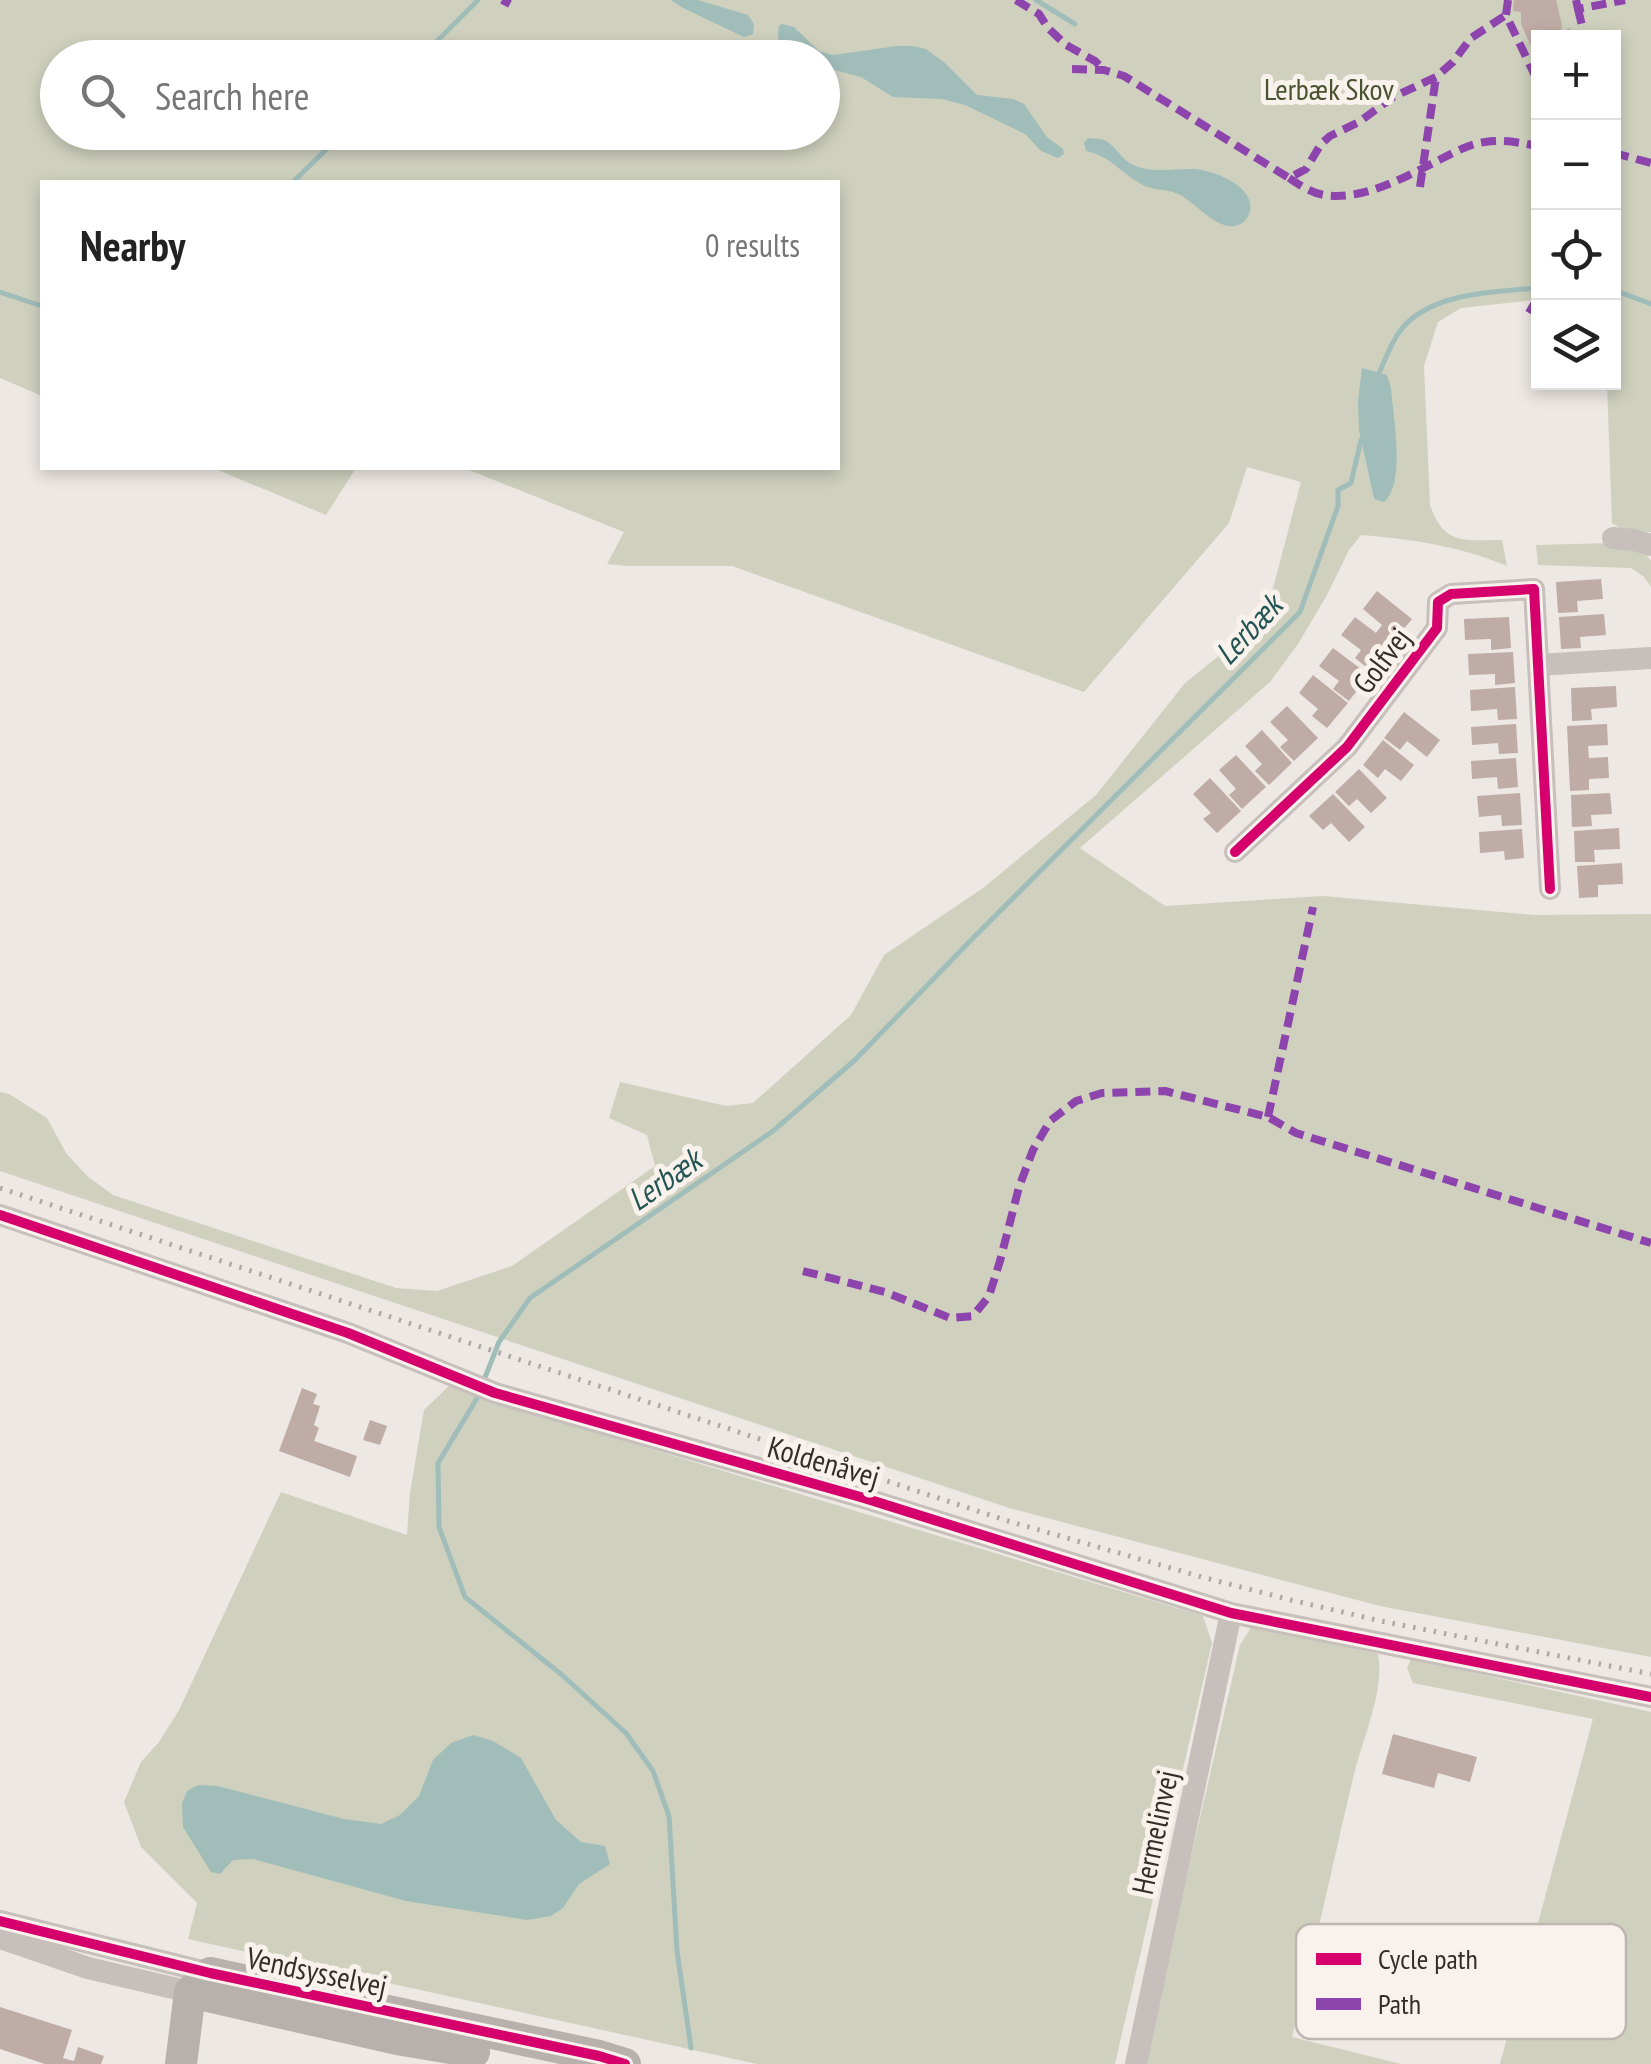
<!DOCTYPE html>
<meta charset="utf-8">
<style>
body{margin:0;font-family:"PT Sans Narrow",sans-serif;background:#f6f6f6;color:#222}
.controls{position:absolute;right:30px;top:30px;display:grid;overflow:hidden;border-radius:0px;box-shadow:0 5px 15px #0003}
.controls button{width:90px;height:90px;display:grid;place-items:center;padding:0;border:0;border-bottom:2px solid #e0e0e0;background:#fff;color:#222;font:50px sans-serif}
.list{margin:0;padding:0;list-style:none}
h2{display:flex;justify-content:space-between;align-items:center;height:130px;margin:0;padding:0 40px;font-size:42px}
h2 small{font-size:32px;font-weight:400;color:#767676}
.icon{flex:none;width:55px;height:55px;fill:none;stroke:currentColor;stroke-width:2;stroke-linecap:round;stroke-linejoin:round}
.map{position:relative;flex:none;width:1651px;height:2064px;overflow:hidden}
.search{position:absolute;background:#fff;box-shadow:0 5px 15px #0003;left:40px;top:40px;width:800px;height:110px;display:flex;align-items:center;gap:25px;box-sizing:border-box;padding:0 35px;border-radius:55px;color:#767676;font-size:38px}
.panel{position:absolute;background:#fff;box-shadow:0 5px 15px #0003;left:40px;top:180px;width:800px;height:290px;border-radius:0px}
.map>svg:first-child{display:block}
</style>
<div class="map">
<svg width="1651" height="2064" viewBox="0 0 1651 2064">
<rect width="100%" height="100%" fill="#ede8e3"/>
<!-- green -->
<path fill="#cfd1be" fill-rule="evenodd" d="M0,0H1651V532L1625,531L1612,523L1607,383L1614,382V38H1538V292L1534,300L1461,308L1438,322L1424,366L1430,505C1444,546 1465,540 1502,540L1507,566C1459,546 1412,539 1361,535L1349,550L1327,595L1298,644L1270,682L1080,848L1165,906L1323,896L1534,915L1651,914V1657L1380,1606L1009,1508L0,1171V1092L9,1094L47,1118L66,1153L87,1176L113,1195L396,1288L437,1291L512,1266L655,1166L647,1135L609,1118L620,1082L726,1106L753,1103L851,1015L884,955L983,888L1096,795L1185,683L1241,638L1268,607L1301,482L1247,467L1229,523L1084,692L732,566H629L607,564L624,532L464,468H838V182H42V396L0,378ZM58,58H822V132H58ZM1391,388L1374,499L1359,431Z
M213,468H356L326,515Z
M1612,543L1642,549L1651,561V587L1644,577L1631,568L1538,565L1536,545Z
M452,1383L499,1403L1203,1616L1212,1643L1115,2064H757L188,1939L197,1903L141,1847L124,1802L141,1762L159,1742L179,1710L281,1492L407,1535L410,1493L424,1410Z
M1252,1626L1378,1654C1385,1690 1363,1738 1354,1774C1333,1862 1315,1950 1292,2037L1401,2064H1143L1240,1645Z
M1411,1659L1651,1712V2064H1500L1593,1719L1413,1683L1407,1668Z"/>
<!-- water -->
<path fill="#a1bdba" d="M671,0H698L748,15L754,24L753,34L744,37L683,8Z
M782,24L794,27L819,51L833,55L897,46H913L926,49L945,63L977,95L1013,99L1024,104L1047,137L1063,149L1064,154L1058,158L1041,151L1025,134L965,105L942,99L893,97L861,77L823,67L822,58C810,58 789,54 781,44C777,39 778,32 779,26Z
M1088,138C1093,139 1099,138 1104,140C1115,145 1122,160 1133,165C1153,174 1174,168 1194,169C1214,170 1255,186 1250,211C1249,218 1242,225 1235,226C1217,229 1197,205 1182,196C1171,189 1157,191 1145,186C1122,175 1113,157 1086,151L1084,143Z
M1362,368L1387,375L1391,388C1393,415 1406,484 1384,502L1374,499L1359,431L1358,401Z
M473,1735L493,1741L521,1758L556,1820L581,1842L605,1846L610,1864L579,1884L563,1908L551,1916L527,1920L406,1901L253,1859L233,1860L220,1874L211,1872L183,1827L182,1803L187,1791L198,1785L218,1786L344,1819L381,1824L400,1815L419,1796L433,1760L451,1743Z"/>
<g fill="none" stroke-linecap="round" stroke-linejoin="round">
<!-- stream -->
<path stroke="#a1bdba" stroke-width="5" d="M1036,0L1075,24
M420,58L478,0
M293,182L344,132
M1614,290L1651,304
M0,292L42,306
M1379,373C1385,360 1391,343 1400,331C1429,292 1495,292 1538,288
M484,1380L499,1342L530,1298L773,1131L855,1060L973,938L1300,612L1338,506V490L1351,483L1361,440
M479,1395L438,1463L439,1527L465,1597L562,1675L626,1733L653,1771L669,1816L677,1951L691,2048"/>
</g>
<!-- building -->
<path fill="#bfaca6" d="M1514,0H1556L1562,25L1561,32L1570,28L1574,38H1538V62L1521,24V12L1513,11Z
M1601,579L1603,599L1577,601L1578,612L1558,613L1556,582Z
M1377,591L1412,619L1370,670L1355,658L1361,650L1341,635L1355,617L1376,633L1382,625L1363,609Z
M1604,614L1606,635L1580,637L1581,648L1561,649L1559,617Z
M1509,617L1511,648L1491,650V639L1465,640L1464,619Z
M1333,648L1369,675L1349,701L1333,689L1339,681L1319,666Z
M1513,652L1515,683L1495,685V674L1469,675L1468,654Z
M1313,675L1348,703L1327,728L1312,716L1318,709L1299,693Z
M1616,686L1617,707L1591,709L1592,720L1572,721L1571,688Z
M1515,687L1517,719L1498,720L1497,709L1471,711L1470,690Z
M1287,706L1318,738L1294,761L1280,747L1288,740L1270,722Z
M1404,712L1440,740L1427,757L1407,741L1400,750L1384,738Z
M1516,724L1518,753L1499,754L1498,743L1472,745L1471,727Z
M1607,724L1608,745L1588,746L1589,758L1608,757L1609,778L1589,779V790L1570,791L1567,726Z
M1262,730L1292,763L1269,785L1255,771L1262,764L1245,746Z
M1383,740L1414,765L1401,781L1385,769L1378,778L1363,765Z
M1236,755L1266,787L1242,809L1229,795L1236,789L1219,770Z
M1516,758L1518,787L1498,789L1497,777L1472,779L1471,761Z
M1359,769L1387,798L1371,813L1357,799L1349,806L1335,792Z
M1210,778L1241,811L1217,833L1203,819L1211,813L1193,794Z
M1520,793L1522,825L1502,826L1501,815L1479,817L1477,796Z
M1610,793L1612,814L1591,815L1592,826L1572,827L1571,795Z
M1333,794L1365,827L1349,842L1331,823L1323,830L1309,816Z
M1619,828L1620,849L1594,850L1595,862H1575L1574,831Z
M1522,829L1524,858L1505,860L1504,851L1480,853L1479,832Z
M1622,863L1623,884L1598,885V897L1579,898L1577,866Z
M302,1388L317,1394L313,1404L320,1406L314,1425L319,1428L314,1441L357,1456L350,1477L279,1451Z
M370,1420L387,1426L380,1445L363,1440Z
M1393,1734L1477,1757L1470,1782L1438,1773L1434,1788L1382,1774Z
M0,2007L72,2030L63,2058L74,2061L78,2047L104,2056L101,2064H45L0,2049Z"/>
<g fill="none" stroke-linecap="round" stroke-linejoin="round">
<!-- street -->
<path stroke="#c6bfbb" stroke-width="22" d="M1613,538L1634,540L1651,545
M1538,665L1651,658
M1235,852L1347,747L1437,628L1438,602L1451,594L1534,589L1550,889
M0,1215L348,1333L495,1393L864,1498L1231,1613L1651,1697
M0,1921L210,1973
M0,1938L88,1968L190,1992
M1136,2064L1231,1613"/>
<!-- secondary -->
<path stroke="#b7b0ac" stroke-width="32" d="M210,1973L599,2056L625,2064
M190,1992L397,2039L474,2052
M181,2064L190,1992L203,1980"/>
<!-- rail -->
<path stroke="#aea8a5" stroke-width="5" stroke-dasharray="2.5 8" stroke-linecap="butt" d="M0,1188L1008,1521L1202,1577L1291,1600L1381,1621L1651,1674"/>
<!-- quiet -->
<path stroke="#8e44ad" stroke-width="8" stroke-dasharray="15 8" stroke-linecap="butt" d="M502,0L510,4
M1016,0L1039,14L1048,28L1066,45L1095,61L1104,70
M1508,0L1506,15L1538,82
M1576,0L1578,9L1625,0
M1578,9L1585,38
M1072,69L1104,70L1124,76L1289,178L1306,169L1321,144L1330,136L1359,122L1393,97L1436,77L1453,62L1471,38L1506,15
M1614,153L1651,163
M1289,178C1300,185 1311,193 1324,195C1364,201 1407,176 1441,159C1455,152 1469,144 1485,142C1503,139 1521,143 1538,146
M1420,187L1436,77
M1529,313L1538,297
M1268,1117L1313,907
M803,1271L885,1292L950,1318L973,1316L989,1296L1000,1261L1019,1187L1033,1150L1050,1121L1076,1101L1102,1093L1165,1091L1268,1117L1296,1133L1651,1243"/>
<!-- cycleway casing -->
<g stroke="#f9f1eb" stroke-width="16">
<path id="cycleway" d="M1235,852L1347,747L1437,628L1438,602L1451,594L1534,589L1550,889
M0,1215L348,1333L495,1393L864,1498L1231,1613L1651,1697
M0,1921L210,1973L599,2056L625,2064"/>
</g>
<!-- cycleway -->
<use href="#cycleway" stroke="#d6006c" stroke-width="10"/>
</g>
<g text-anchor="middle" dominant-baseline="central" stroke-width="10" stroke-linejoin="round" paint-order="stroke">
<!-- park labels -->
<g font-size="30" fill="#495330" stroke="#f9f1eb">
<text x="1329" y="88">Lerbæk Skov</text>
</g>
<!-- street labels -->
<g font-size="30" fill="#362d2a" stroke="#f9f1eb">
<text transform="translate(1381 660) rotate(-53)">Golfvej</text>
<text transform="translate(824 1461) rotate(16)">Koldenåvej</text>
<text transform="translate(1154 1832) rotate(-78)">Hermelinvej</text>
<text transform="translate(317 1971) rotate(12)">Vendsysselvej</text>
</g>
<!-- water labels -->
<g font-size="32" font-style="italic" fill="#235554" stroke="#f9f1eb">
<text transform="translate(1248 629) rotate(-47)">Lerbæk</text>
<text transform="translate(664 1179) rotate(-35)">Lerbæk</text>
</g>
</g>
<!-- legend -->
<rect x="1296" y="1924" width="330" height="115" rx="15" fill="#f9f1eb" stroke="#beb6b1" stroke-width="2.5"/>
<rect x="1316" y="1953" width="45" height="12" fill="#d6006c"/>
<rect x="1316" y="1998" width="45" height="12" fill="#8e44ad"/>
<g font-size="28" fill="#362d2a">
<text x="1378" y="1969">Cycle path</text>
<text x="1378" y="2014">Path</text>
</g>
</svg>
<div class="controls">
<button>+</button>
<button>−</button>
<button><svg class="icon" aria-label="locate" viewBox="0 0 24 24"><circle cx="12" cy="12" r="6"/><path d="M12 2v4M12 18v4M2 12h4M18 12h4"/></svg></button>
<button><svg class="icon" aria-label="layers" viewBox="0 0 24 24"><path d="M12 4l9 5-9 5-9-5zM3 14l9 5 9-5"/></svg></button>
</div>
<div class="search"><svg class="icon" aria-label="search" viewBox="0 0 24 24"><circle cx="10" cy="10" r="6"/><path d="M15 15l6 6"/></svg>Search here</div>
<section class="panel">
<h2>Nearby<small>0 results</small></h2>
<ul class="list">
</ul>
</section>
</div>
